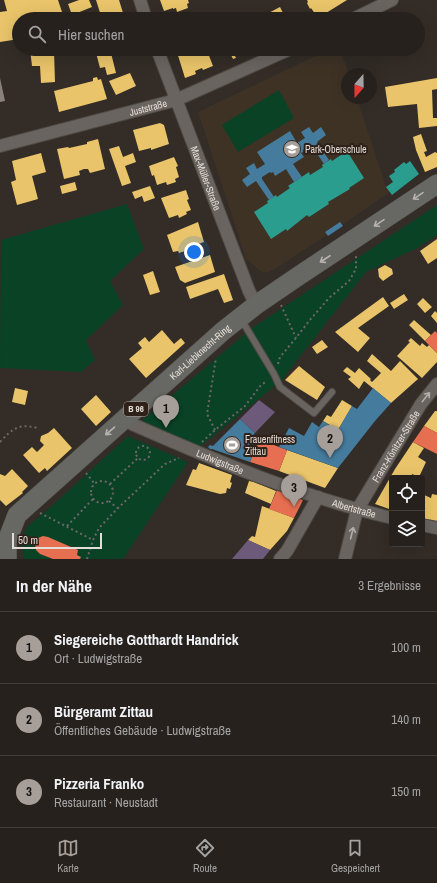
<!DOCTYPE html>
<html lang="de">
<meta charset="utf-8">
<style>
body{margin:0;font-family:"Archivo Narrow",sans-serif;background:#322e2a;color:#f1f3f6}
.controls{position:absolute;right:12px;bottom:12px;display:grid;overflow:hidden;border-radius:4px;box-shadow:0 4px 16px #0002}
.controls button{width:36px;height:36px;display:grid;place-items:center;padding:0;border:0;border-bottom:1px solid #423e3b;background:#26211d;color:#f1f3f6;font:20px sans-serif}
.compass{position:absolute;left:341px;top:68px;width:36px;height:36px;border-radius:50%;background:#26211d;box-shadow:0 4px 16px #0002;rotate:200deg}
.scale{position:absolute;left:12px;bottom:10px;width:90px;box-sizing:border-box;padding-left:4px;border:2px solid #e4dcd6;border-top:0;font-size:11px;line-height:14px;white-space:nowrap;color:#e4dcd6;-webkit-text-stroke:3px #2e2119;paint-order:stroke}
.you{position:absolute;left:194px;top:252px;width:14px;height:14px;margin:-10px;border:3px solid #fff;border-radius:50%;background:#1a73e8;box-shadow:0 0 0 6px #1a73e833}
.badge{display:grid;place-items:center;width:26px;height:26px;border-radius:50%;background:#a69e99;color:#111;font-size:13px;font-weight:700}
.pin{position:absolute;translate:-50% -33px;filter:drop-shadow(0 1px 2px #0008)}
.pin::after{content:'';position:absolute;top:21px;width:14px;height:12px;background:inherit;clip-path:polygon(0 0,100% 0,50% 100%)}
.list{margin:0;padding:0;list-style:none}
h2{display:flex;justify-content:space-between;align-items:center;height:52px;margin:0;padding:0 16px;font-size:17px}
h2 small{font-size:13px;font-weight:400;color:#a4a3a4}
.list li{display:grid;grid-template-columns:26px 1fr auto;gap:12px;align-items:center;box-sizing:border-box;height:72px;padding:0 16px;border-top:1px solid #423e3b}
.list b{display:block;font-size:15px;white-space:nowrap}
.list p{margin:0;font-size:13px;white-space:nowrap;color:#a4a3a4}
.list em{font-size:13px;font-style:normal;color:#a4a3a4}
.icon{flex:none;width:22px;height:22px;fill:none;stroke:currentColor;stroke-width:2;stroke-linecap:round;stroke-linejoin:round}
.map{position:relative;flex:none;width:437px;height:559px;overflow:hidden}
.search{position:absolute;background:#26211d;box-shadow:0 4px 16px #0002;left:12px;right:12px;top:12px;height:44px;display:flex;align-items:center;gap:10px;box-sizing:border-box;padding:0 14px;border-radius:22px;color:#a4a3a4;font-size:15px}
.sheet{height:268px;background:#26211d}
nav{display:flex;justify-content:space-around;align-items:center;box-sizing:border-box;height:56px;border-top:1px solid #423e3b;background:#26211d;font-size:11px;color:#a4a3a4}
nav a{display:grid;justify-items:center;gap:2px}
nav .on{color:#a69e99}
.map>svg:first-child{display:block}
</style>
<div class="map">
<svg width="437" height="559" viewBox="0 0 437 559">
<rect width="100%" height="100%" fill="#332c27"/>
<!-- education -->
<path fill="#3e3225" d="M330,49H340L349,74H347V98H357L386,187L390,192L342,225L325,232L327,235L275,269L266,273L259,270L246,259L198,112Z"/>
<!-- green -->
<path fill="#0a4226" d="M279,90L294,118L238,152L222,125Z
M127,204L144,249L110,281L123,305L86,340L95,360L81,372L0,368L1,240Z
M437,205V235L417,248L366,272L281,381L197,449L138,424L252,328Z
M128,436L188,462L123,559H24L21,542L27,527L53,505Z"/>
<!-- homes -->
<path fill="#e9c46a" d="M4,0H58L63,15L54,16L55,19H19V39L0,42V12L7,11Z
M79,0H89L92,7L72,15L68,4Z
M96,0H119L124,16L114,19H110L109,16L102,19Z
M160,0H188L189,3L187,4L188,8L177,12L176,8L173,9V8L164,11Z
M307,0H347L318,18L311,8L310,9L307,3L308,2Z
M280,7L286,19H257Z
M30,49H44V52L54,51L55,82L41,83L40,66H32Z
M95,49H110L116,73L107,75L105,67L100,68Z
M176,49H210L212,52L208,53L213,66L203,70L202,68L195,71L196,74L185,78Z
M228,49H249L250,51L244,54L243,53L235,56L236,58L233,59Z
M130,73L136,86L116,95L109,81Z
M97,77L98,80L101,79L107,99L59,112L54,91L93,81V78Z
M437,78V89L432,90L433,118H437V126L419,128L417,104L388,107L385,87Z
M160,123L164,125L169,144L151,150V148L139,151L133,130Z
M421,134L427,151L424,152L426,157L435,152L437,153V167L425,172L416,150L413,137Z
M98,139L105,169L90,173L88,169H84L79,171L80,175L64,179L57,149L68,147L69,148L87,144V142Z
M119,146L123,157L133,153L136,162L125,166L131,183L122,186L109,149Z
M41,153L46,172L32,176L38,199L17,205L11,182L16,180L12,161Z
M174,157L178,166L176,167L179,177L175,179L176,182L167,185L166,182L157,185L154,175L152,176L149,166Z
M75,182L77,190L62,194L60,186Z
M150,186L155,198L144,202L142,196L135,199L132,192Z
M186,190L189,199L187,200L191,210L186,212L187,214L179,218L178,215L169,218L161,198Z
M198,222L204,242L187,248L188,250L179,253L178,251L173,252L167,235Z
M437,239V258L428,264L420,251Z
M210,255L215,272L185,283L180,280L175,267Z
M385,265L392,269L393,274L383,281L379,277L378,269Z
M153,271L160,292L150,295L143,275Z
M224,274L233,300L224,303L218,289L190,299L186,287Z
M404,294L408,300L394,309L390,303Z
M383,297L389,306L358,328L370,338L358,352L335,332Z
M423,298L432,307L425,313L417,304Z
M435,311L437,313V323L431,316Z
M414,320L431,335L425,341L409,325Z
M162,330L174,344L181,338L185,343L146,378L129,359L142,348L138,343L145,337L149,342Z
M411,338L420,346L422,343L427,347L429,345L437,353V362L422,378L397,356L410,342L408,341Z
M322,340L328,347L317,354L312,347Z
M372,354L391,371L400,361L418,379L391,403L364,381L359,389L348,379L351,377L343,371L347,367L355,373L359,368L371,379L370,380L372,382L381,373L367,361Z
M299,366L325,387L317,400L285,380Z
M15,388L28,391L25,405L12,402Z
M96,395L111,412L96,426L81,409Z
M342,400L352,406L338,430L323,421L327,415L331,417Z
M435,411H437V433L424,426Z
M54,428L72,448L47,471L45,468L39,473L23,455L32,447L37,452L44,445L40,441L41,436L48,433Z
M413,442L424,448L418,457L426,462L419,477L412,474L411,478H392V510L375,504L395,469Z
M287,450L338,468L325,488L279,471Z
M199,463L232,475L230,482L232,483L230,489L227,488L226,493L220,494L186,485L193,469L196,470Z
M12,469L28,486L22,492L23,493L6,506L0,500V474L5,476Z
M249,481L254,482L276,491L271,504L245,493Z
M422,494L431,498L432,494L437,495V523L422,519Z
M262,506L294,518L287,531L270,550L248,540L252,536L255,537Z"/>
<!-- shops -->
<path fill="#e76f51" d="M435,331L437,333V353L425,341Z
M424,426L437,433V454L413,442Z
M258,439L287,450L279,471L250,462Z
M277,490L303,500L294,518L269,509Z
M43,536L48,537L78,550L77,555L81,557L80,559H53L40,554L36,550L35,544L38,538Z"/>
<!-- offices -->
<path fill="#6d597a" d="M259,400L275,412L255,433L240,419Z
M248,540L270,550L263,559H232Z"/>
<!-- schools -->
<path fill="#2a9d8f" d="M347,151L364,178L349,188L350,189L328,202L329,204L309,217L307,215L287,231L286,229L271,239L254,212L268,203L267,201L269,200L276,195L277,197L290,188L288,186L309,172L310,175L323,167L322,165L331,159L332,161Z
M410,161L419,174L392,195L386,187L393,182L389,176L395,172L394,170L404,162L406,164Z"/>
<!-- public -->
<path fill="#457b9d" d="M309,127L313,133L321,127L326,135L317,142L329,160L324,164L312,146H310L303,150V152L301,153L304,157L293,164L302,177L294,182L286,169L275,176L273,172L271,173L270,172L262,177V179L274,197L269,200L256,181L247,187L242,180L250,174L246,168L254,163L257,169L265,164L257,152L290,131L297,143L305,138L301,132Z
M340,222L343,226L328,236L325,232Z
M373,388L391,403L375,421L338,468L279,447L289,428L304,436L312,422L319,427L323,421L338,430L352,406L357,409Z
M240,419L255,433L252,436L258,439L250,462L212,449H210L208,447L210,445L213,446Z"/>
<!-- industry -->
<path fill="#8a817c" d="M0,78L5,101L0,102Z"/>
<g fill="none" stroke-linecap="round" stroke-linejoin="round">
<!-- lane casing -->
<g stroke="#4e4944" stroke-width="8">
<path id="lane" d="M241,319L274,374L280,387L314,413L332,392"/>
</g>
<!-- street casing -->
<g stroke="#4e4944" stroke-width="14">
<g id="street">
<path d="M140,0L146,19"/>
<path d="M353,19L392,0"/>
<path id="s1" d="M157,49L249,291L256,305"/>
<path id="s2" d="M0,146L176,100L290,49"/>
<path id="s3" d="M125,418L132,424C216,461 302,497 392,518"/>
<path d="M422,525L437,528"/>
<path d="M280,559L287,551L318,497"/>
<path id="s4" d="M345,559L357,510L421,404L437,384"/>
</g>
</g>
<!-- primary casing -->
<g stroke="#4e4944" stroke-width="20">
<g id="primary">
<path id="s5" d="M7,559V541L17,515L223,331L256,305L297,277L437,184"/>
</g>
</g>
<!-- path -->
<path stroke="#6e6865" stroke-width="2" stroke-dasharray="2 3" stroke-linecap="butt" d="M281,305L296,338
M278,364L280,357L296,338L309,321L329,298L349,281L356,269V256
M215,430L207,414L216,358
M0,442C12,429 19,423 37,428
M202,442L215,430L245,406L261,385L267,381
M136 453a7 7 0 1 1 14 0a7 7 0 1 1-14 0Z
M86,473L94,483
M91 492a11 11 0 1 1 22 0a11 11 0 1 1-22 0Z
M110,484L138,458
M109,501L117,508
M40,513L93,540
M67,526L93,499
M87,559L93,540L99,528L117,509L165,464L179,458"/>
<!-- lane -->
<use href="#lane" stroke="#6a6460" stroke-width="6"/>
<!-- street -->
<use href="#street" stroke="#6a6460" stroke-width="12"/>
<!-- primary -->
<use href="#primary" stroke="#676863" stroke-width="19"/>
</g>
<!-- one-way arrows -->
<defs><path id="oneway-shaft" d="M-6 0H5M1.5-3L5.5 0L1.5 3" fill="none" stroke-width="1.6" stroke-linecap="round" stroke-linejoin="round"/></defs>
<g stroke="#b8b3ae">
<use href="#oneway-shaft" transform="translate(418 196) rotate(146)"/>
<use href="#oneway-shaft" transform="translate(379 223) rotate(146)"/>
<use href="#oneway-shaft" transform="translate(325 259) rotate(147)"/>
<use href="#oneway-shaft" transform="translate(110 431) rotate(139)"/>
</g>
<g stroke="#b3aca7">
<use href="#oneway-shaft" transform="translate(426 397) rotate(-51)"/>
<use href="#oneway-shaft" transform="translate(352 533) rotate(-76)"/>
</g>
<!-- icons -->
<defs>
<g id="school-disc" transform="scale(0.9)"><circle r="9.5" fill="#a69e99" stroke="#2e2119"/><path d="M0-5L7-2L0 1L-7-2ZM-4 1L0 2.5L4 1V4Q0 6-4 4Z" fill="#fff"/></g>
<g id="stadium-disc" transform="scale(0.9)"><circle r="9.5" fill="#a69e99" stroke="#2e2119"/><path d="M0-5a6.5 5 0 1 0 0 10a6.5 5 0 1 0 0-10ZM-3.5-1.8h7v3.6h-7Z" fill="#fff"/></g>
</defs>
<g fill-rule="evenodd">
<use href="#school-disc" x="292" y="149"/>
<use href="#stadium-disc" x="232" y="445"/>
</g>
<g text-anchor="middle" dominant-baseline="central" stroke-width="4" stroke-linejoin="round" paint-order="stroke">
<!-- shield labels -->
<rect fill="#2e2119" stroke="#ada49d" stroke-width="1" x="124" y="402" width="24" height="14" rx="3"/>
<g font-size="9" font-weight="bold" fill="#e4dcd6">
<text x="136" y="409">B 96</text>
</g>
<!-- street labels -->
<g font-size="10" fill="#e4dcd6" stroke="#2e2119">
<text stroke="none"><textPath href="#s2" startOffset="153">Juststraße</textPath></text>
<text stroke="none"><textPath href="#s1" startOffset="138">Max-Müller-Straße</textPath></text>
<text stroke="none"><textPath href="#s5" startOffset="291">Karl-Liebknecht-Ring</textPath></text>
<text stroke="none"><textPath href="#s4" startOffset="125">Franz-Könitzer-Straße</textPath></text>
<text stroke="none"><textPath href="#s3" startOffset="105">Ludwigstraße</textPath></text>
<text stroke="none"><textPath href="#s3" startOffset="247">Albertstraße</textPath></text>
</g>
<!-- poi labels -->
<g font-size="10" fill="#e4dcd6" stroke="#2e2119" text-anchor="start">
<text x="305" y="149">Park-Oberschule</text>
<text x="245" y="439">Frauenfitness<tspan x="245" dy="12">Zittau</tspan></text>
</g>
</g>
</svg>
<div class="controls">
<button><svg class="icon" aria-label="locate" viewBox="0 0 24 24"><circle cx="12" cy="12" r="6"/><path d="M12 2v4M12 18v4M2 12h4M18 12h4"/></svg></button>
<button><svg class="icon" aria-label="layers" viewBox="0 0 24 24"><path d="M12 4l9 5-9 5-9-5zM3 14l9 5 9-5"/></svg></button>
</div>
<svg class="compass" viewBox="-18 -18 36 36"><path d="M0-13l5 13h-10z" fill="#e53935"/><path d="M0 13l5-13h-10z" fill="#a4a3a4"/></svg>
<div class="scale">50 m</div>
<div class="you"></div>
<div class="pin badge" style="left:166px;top:428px">1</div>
<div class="pin badge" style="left:330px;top:458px">2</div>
<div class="pin badge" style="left:294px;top:507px">3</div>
<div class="search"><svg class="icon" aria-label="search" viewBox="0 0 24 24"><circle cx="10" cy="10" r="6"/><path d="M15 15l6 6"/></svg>Hier suchen</div>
</div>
<section class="sheet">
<h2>In der Nähe<small>3 Ergebnisse</small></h2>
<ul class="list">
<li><span class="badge">1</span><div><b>Siegereiche Gotthardt Handrick</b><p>Ort · Ludwigstraße</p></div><em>100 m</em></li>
<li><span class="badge">2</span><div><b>Bürgeramt Zittau</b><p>Öffentliches Gebäude · Ludwigstraße</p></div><em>140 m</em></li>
<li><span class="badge">3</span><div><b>Pizzeria Franko</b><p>Restaurant · Neustadt</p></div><em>150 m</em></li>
</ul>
</section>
<nav>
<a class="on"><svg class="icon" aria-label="map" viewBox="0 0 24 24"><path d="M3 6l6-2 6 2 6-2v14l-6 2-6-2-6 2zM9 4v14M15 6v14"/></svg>Karte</a>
<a><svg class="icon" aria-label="directions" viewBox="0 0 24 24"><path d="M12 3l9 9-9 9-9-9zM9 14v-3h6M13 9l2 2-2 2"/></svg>Route</a>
<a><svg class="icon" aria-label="saved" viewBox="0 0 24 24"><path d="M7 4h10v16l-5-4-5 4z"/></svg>Gespeichert</a>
</nav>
